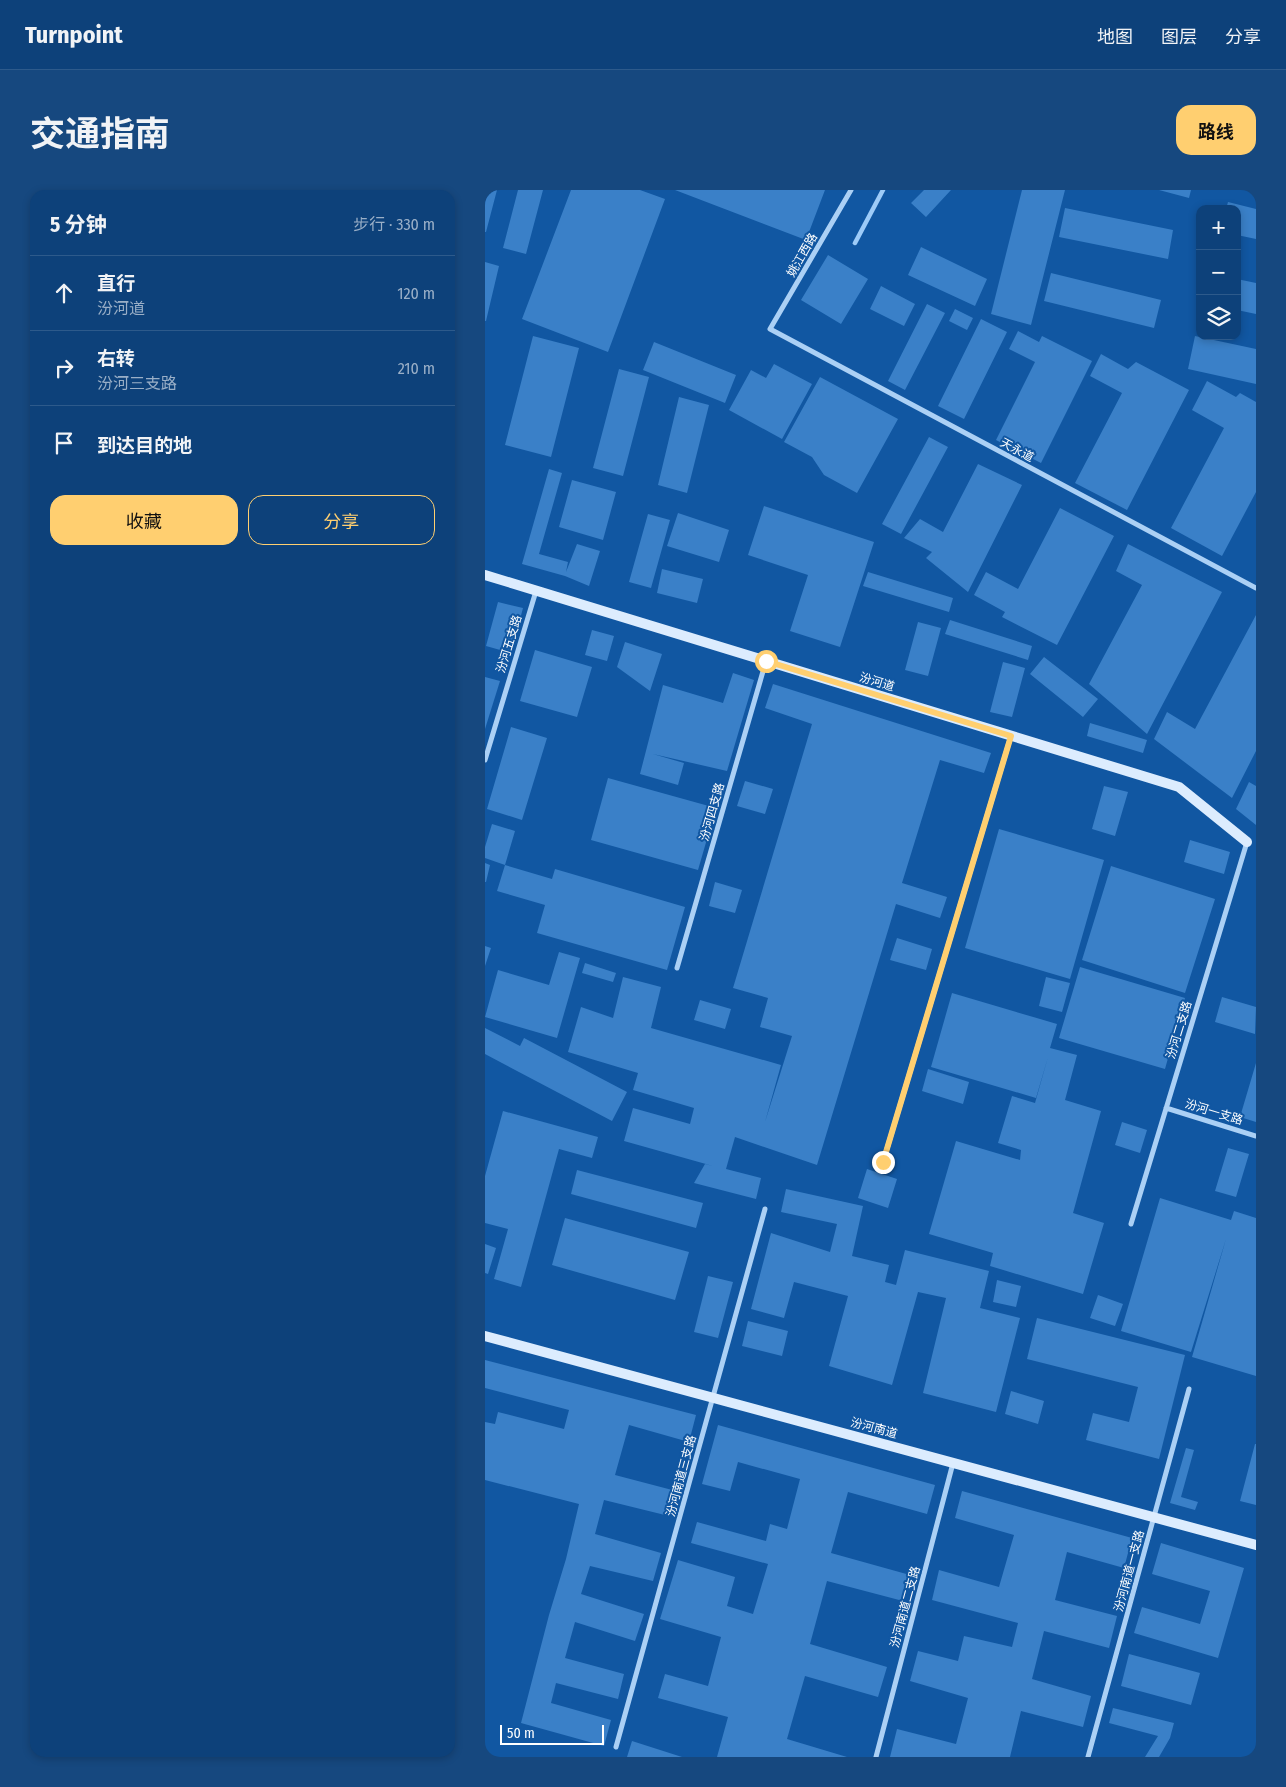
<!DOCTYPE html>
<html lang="zh">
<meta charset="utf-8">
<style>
body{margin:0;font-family:"Fira Sans Condensed","Noto Sans SC",sans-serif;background:#16487f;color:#f1f3f6}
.controls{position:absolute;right:15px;top:15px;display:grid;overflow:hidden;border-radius:10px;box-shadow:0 2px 8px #0003}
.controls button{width:45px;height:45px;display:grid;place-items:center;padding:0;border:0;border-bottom:1px solid #2d5a8b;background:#0d417a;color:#f1f3f6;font:25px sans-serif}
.scale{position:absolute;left:15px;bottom:12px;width:104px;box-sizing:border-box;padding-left:5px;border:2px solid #fff;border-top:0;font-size:14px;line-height:18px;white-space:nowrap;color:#fff;-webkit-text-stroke:4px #1157a2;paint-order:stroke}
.stop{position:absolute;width:15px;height:15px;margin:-11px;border:4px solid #ffcf70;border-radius:50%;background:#fff}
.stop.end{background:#ffcf70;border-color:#fff;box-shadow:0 1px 5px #0008}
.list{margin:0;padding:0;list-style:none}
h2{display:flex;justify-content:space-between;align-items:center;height:65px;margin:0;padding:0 20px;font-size:21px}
h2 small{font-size:16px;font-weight:400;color:#9aafc7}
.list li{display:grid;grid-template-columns:32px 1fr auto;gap:15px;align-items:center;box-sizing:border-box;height:75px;padding:0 20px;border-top:1px solid #2d5a8b}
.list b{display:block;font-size:19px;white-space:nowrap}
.list p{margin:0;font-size:16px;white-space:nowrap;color:#9aafc7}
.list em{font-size:16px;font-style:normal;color:#9aafc7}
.actions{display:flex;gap:10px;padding:15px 20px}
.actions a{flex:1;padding:11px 0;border:1px solid #ffcf70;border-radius:15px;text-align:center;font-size:18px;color:#ffcf70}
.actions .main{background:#ffcf70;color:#111}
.icon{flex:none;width:28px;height:28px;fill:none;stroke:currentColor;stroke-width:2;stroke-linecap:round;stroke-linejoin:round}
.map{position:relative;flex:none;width:771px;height:1567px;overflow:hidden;border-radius:15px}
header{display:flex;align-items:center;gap:30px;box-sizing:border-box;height:70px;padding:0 25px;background:#0d417a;border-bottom:1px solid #2d5a8b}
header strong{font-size:24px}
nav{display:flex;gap:28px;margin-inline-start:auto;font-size:18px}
.intro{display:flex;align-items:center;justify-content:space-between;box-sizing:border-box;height:120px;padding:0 30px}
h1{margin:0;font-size:35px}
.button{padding:12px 22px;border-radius:15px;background:#ffcf70;color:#111;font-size:18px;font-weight:700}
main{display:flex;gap:30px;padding:0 30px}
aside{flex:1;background:#0d417a;border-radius:15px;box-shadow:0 2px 8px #0003}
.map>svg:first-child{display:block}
</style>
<header>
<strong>Turnpoint</strong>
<nav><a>地图</a><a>图层</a><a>分享</a></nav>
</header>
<div class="intro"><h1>交通指南</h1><a class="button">路线</a></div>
<main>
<aside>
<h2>5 分钟<small>步行 · 330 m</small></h2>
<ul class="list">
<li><svg class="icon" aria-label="ahead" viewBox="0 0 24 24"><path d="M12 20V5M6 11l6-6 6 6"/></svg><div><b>直行</b><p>汾河道</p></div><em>120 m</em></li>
<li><svg class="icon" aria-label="right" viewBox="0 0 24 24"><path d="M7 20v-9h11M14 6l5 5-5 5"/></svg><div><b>右转</b><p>汾河三支路</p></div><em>210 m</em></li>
<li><svg class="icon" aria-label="arrive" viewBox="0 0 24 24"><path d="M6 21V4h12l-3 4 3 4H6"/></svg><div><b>到达目的地</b></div></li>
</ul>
<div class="actions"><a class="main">收藏</a><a>分享</a></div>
</aside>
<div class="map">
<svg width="771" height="1567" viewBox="0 0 771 1567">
<rect width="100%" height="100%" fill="#1157a2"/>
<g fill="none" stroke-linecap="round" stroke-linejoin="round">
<!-- stream -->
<path stroke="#9dcbf8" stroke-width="4.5" d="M370,53L398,0"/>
</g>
<!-- building -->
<path fill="#3a80c8" d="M0,0H12L1,42H0Z
M33,0H58L41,64L18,58Z
M86,0H155L180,9L123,162L37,129Z
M190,0H340L321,50Z
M439,0H466L441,27L426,13Z
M537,0H580L546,135L506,124Z
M674,0H706L704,8Z
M743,12L771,19V49L752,45V19H741Z
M580,18L688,40L683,69L574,47Z
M436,57L502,89L490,116L423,85Z
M343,65L383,89L356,134L316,110Z
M0,72L14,76L1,131H0Z
M566,83L676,110L669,138L559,111Z
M752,89L771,93V124L752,120Z
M396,96L430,114L419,136L385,119Z
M442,114L460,123L420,200L403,191Z
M470,119L488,128L482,140L464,131Z
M496,129L522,142L479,229L453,216Z
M533,141L554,152L557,146L607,171L556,273L511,250L550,172L524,159Z
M48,146L94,158L66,267L20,255Z
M710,146L771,159V194L703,179Z
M169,152L251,185L240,213L158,180Z
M616,164L643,179L651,172L704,200L642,320L590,293L637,203L605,186Z
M289,174L327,194L297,249L244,220L266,180L281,188Z
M134,179L164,187L138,286L108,278Z
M335,187L413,229L372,303L339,285L327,267L299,252Z
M722,191L751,207L755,203L771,212V302L737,366L686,338L739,238L707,220Z
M194,207L224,215L202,303L173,295Z
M444,247L463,257L416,344L397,334Z
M493,274L537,295L483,402L441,368L447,362L419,348L435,329L458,342Z
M64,279L77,283L54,364L83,372L81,382L92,354L115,361L104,396L80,386L37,374Z
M87,290L131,302L118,350L74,337Z
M279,316L389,352L355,457L305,441L323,385L263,365Z
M575,318L629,346L572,455L517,427L520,422L489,405L501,382L533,399Z
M193,323L244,340L234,372L182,356Z
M163,324L185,330L166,398L144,392Z
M643,354L737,402L662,544L604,494L657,395L631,381Z
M177,379L218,389L212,413L172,403Z
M383,382L468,408L464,422L378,396Z
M13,412L38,418L26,463L1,456Z
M771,425V561L747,608L669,549L682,522L710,539Z
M465,430L547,456L543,470L460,444Z
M433,432L456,438L443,486L420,480Z
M107,440L129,446L122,471L100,465Z
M140,452L177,464L165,501L132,477Z
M50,460L107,477L92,527L35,511Z
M559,467L613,509L598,527L545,484Z
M518,472L540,478L527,527L505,522Z
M248,483L269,490L242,581L168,564L199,573L193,595L155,584L178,495L238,513Z
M0,487L15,491L0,539Z
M288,494L506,563L499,583L455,570L417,693L462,707L455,728L411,714L332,975L250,947L241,979L276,988L271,1009L209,993L220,974L228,976L139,951L148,918L205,934L209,918L148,900L153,883L83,862L96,817L128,828L138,787L176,797L166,838L296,875L280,932L307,846L275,837L283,808L248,798L327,534L280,518Z
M605,533L662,550L658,563L602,546Z
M26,537L62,548L37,630L2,619Z
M123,588L231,618L213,680L106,650Z
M260,591L288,599L280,624L252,616Z
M764,592L771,596V635L751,619Z
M619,596L643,602L630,646L607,639Z
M7,634L30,641L20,675L0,668V657Z
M514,639L619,670L585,789L480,758Z
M705,650L745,662L739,684L699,672Z
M0,673L5,675L1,692H0Z
M20,675L67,689L70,679L200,717L182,780L52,743L60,715L12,701Z
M626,676L730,709L700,803L597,770Z
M230,692L257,700L250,723L224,716Z
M412,748L447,759L441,780L405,770Z
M0,756L6,758L0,776Z
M74,762L95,768L72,848L0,827L13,780L64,795Z
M100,773L131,783L128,792L97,783Z
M595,777L700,808L680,879L574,848Z
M561,787L585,793L577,822L554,816Z
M467,803L572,834L565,858L592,865L580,910L616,921L588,1023L619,1033L598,1104L505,1076L508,1063L444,1044L471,951L535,970L536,960L513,953L527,906L550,913L563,867L551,908L446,877Z
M737,807L771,817L770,844L730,832Z
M215,810L246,819L240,839L209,830Z
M0,838L35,856L39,848L142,902L127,931L0,864Z
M771,873V932L755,927Z
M443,879L484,892L478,914L437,901Z
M18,921L113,947L107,968L74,959L36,1097L9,1089L23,1039L0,1033V986Z
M637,932L662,940L655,963L630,955Z
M743,958L764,964L751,1007L730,1001Z
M382,979L412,989L403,1018L373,1008Z
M92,980L218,1013L211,1038L86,1004Z
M301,999L378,1016L367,1066L404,1075L400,1092L411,1095L420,1060L504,1081L495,1118L535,1128L511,1222L438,1203L461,1108L433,1102L407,1195L344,1176L363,1106L309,1092L299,1128L266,1119L286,1043L345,1062L352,1034L296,1022Z
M675,1008L746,1030L749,1021L771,1028V1186L707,1167L741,1049L706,1162L636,1141Z
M80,1028L204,1062L190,1110L67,1075Z
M0,1054L11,1058L3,1084L0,1083Z
M223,1086L248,1092L233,1148L209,1142Z
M512,1090L536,1096L531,1117L508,1112Z
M613,1105L638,1114L630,1136L605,1128Z
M552,1128L700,1165L674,1269L601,1250L608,1223L644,1232L653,1197L542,1169Z
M263,1131L303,1141L297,1166L257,1156Z
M0,1170L211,1225L204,1252L144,1235L130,1285L191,1301L184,1326L119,1310L110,1344L176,1363L168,1391L105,1376L96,1404L159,1424L150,1451L90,1432L80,1468L139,1484L133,1509L71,1493L66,1513L126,1530L119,1556L36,1533L64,1425L81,1369L94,1314L0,1290V1232L10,1234L13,1222L79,1239L84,1220L0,1198Z
M526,1201L559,1211L553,1234L520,1224Z
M233,1235L450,1295L442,1324L363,1302L346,1363L425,1385L418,1411L342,1391L325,1454L402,1477L393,1507L320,1486L302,1549L362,1567H232L243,1527L173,1508L180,1484L223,1496L236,1447L175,1429L193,1370L250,1387L242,1416L268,1424L283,1374L206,1353L212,1332L281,1351L285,1334L302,1339L315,1289L253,1272L245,1301L217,1294Z
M770,1254H771V1315L755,1311Z
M701,1258L709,1260L696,1307L713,1312L710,1320L685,1313Z
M477,1301L647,1348L639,1378L582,1362L570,1410L632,1426L624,1458L559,1441L547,1489L606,1506L598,1537L536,1521L525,1567H405L412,1539L471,1554L483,1508L425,1491L433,1461L473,1471L479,1446L527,1457L533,1433L447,1410L454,1380L514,1397L529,1345L470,1328Z
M676,1353L759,1378L733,1468L649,1443L657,1417L715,1434L725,1401L667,1384Z
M644,1464L715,1483L706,1515L636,1496Z
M628,1518L689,1533L685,1548L674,1567H660L673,1546L624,1533Z
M147,1551L197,1567H142Z"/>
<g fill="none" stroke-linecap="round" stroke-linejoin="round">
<!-- street -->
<path stroke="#abd0f5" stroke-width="5" d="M366,0L285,139L771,398
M0,570L51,401
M192,778L281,471
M681,918L771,946
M398,972L526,546
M646,1034L762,652
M131,1557L280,1019
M391,1567L468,1273
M603,1567L704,1199"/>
<!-- secondary -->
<path stroke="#dcecfe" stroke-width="10" d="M0,385L694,597L762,652
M0,1146L771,1355"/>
</g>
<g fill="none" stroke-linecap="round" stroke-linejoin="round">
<!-- route -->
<path stroke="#ffcf70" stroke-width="6" d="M281,471L526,546L398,972"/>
</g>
<g text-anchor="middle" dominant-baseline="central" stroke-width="4" stroke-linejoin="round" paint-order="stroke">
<!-- street labels -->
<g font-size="12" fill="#fff" stroke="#1157a2">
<text transform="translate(317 65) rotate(-60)">姚江西路</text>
<text transform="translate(532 260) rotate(28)">天永道</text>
<text transform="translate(24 454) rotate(-73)">汾河五支路</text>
<text transform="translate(392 492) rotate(17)">汾河道</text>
<text transform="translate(227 622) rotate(-74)">汾河四支路</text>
<text transform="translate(694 840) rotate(-73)">汾河二支路</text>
<text transform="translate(729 922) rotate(17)">汾河一支路</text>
<text transform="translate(389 1238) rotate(15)">汾河南道</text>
<text transform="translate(196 1286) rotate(-75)">汾河南道三支路</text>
<text transform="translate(644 1381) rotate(-75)">汾河南道一支路</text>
<text transform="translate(420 1417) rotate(-75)">汾河南道二支路</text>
</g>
</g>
</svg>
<div class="controls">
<button>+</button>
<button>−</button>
<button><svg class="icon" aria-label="layers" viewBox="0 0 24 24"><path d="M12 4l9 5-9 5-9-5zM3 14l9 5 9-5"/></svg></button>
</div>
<div class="scale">50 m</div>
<div class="stop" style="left:281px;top:471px"></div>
<div class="stop end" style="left:398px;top:972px"></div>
</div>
</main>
